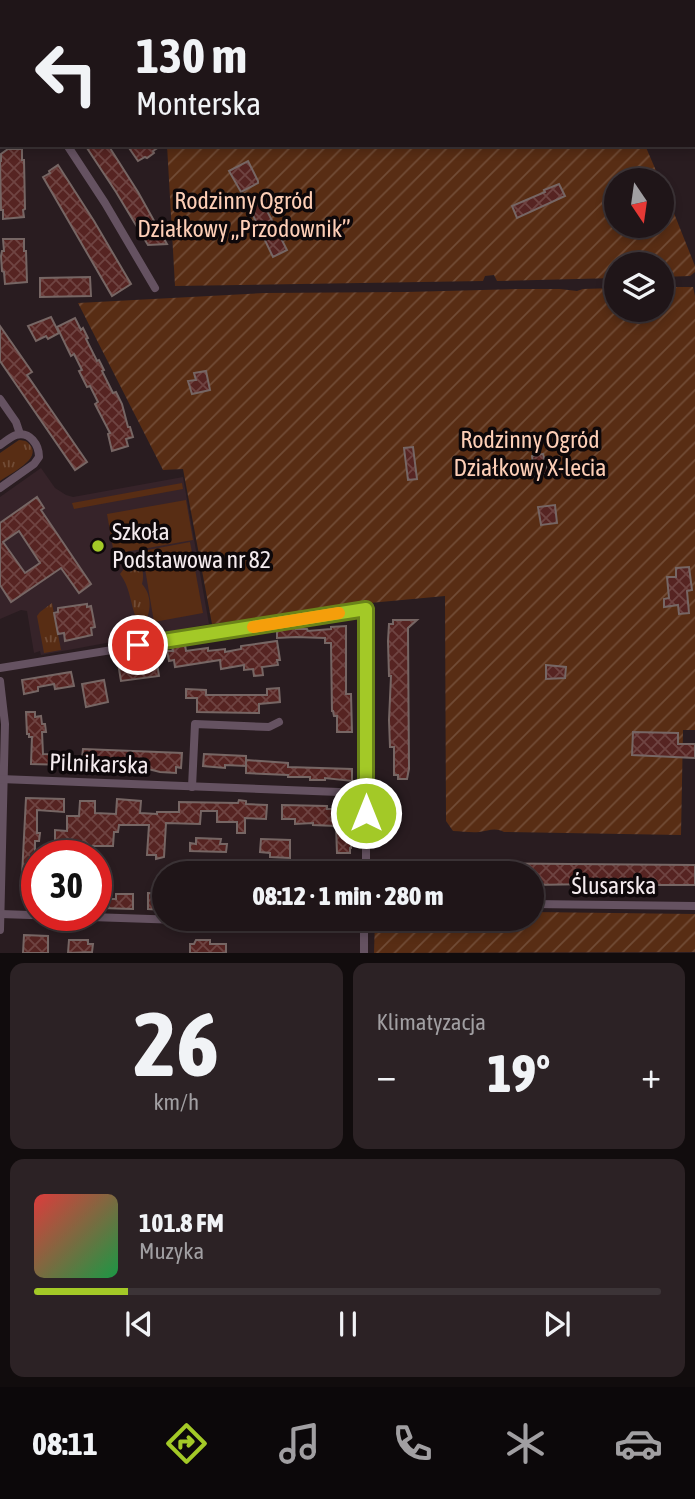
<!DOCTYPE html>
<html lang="pl">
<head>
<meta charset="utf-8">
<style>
  :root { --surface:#1f1518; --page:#2c2225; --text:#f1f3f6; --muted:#a19fa2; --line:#3c3437; --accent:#a3c927 }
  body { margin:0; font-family:"Asap Condensed",sans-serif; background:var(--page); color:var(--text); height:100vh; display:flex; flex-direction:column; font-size:26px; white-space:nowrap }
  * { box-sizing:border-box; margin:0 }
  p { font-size:23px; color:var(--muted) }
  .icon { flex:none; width:38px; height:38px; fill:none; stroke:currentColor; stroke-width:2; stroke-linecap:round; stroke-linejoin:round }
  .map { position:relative; height:953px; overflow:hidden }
  .drawer { display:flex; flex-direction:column; gap:10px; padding:10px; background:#110c0d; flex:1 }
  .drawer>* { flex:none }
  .top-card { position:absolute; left:0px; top:0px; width:696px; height:147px; box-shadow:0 4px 10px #0003,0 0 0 2px var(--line); background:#1f1518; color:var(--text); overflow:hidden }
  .needle { width:46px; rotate:167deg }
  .tools { position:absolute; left:604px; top:168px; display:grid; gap:14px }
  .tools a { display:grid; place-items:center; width:70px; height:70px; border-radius:50%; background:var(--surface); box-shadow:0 4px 10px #0003,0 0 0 2px var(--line); font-size:35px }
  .speed { position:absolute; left:21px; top:840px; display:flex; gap:14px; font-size:35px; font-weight:700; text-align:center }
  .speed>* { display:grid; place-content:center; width:91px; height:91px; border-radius:50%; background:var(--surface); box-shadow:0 4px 10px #0003,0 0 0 2px var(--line); line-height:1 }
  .speed .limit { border:10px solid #d22; background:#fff; color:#111 }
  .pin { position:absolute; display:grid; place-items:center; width:60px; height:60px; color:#fff; margin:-30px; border:4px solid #fff; border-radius:50%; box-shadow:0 2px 7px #0007 }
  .me { position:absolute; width:77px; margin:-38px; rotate:0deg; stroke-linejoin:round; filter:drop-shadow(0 0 5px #0008) }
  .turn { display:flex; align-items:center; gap:24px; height:147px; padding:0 21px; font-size:32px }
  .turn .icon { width:91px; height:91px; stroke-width:2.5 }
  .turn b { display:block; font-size:49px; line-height:60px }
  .big { font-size:52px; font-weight:800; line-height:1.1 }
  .drawer .tile { flex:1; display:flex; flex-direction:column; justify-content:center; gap:10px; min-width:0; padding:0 24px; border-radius:14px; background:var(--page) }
  .drawer .dial { align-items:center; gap:0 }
  .dial b { font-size:91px; line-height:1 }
  .song { display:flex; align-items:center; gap:21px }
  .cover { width:84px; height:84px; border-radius:10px; background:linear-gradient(135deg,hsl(0 70% 55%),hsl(140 70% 35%)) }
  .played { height:7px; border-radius:4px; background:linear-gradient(90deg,var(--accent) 15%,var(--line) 15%) }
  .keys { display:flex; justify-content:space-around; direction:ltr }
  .heat { display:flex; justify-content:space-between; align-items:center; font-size:38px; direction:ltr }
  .drawer .tiles { flex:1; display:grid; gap:10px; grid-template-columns:1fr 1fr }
  .tile:last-child { grid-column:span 2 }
  .trip { position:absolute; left:152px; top:861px; width:392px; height:70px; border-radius:35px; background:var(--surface); box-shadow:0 4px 10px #0003,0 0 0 2px var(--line); font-weight:800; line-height:70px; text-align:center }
  .menu { display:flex; height:112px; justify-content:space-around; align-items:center; background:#0c080a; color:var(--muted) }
  .menu .icon { width:49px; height:49px }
  .menu .current { color:var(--accent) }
  .menu b { font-size:32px; color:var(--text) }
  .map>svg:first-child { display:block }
  .built { fill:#362329 }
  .grass { fill:url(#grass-tufts) }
  .garden { fill:url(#garden-furrows) }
  .pitch { fill:#582d14 }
  .building { fill:url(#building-cross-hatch); stroke:#766664; stroke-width:2; fill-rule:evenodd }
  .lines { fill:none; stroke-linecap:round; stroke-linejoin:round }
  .street { stroke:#655261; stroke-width:8 }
  .route-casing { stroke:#6a8319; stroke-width:18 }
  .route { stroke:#a3c927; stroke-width:12 }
  .slow { stroke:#f59e0b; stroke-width:12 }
  .poi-dot { fill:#a3c927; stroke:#0e080a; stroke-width:2.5 }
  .labels { text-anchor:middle; stroke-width:7; stroke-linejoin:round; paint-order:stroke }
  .park-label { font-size:24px; fill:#fecfb7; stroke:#0e080a }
  .poi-label { font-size:24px; fill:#f4ebee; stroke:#0e080a; text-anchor:start }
  .street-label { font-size:24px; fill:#f4ebee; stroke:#0e080a }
</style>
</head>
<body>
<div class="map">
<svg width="695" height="953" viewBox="0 0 695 953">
  <defs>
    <pattern id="grass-tufts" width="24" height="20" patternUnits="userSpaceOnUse" patternTransform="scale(1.75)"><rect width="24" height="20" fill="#582d14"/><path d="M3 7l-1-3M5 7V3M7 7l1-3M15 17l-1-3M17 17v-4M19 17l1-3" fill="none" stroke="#714c36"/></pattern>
    <pattern id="garden-furrows" width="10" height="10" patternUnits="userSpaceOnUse" patternTransform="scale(1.75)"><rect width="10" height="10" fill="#582d14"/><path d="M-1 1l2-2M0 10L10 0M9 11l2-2" fill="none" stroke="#714c36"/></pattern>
    <pattern id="building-cross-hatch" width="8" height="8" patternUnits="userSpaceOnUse" patternTransform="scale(1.75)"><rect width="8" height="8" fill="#562422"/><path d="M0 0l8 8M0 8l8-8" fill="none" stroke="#6f4442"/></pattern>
  </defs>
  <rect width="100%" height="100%" fill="#291c20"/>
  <!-- built -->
  <path class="built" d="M 41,468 L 55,488 L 66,495 L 73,497 L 183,477 L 209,624 L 41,655 L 40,651 L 34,653 L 27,611 L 21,610 L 0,619 L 0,497 Z"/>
  <!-- grass -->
  <g class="grass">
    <path d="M 19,440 C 25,441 26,440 30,445 C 42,459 11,473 0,481 L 0,453 Z"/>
    <path d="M 139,561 C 143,567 144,576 142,584 C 152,595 152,613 143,625 L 140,625 C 130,610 132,589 120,574 L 129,562 Z"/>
    <path d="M 52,603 L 61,650 L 44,653 L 37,616 L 40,612 Z"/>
  </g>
  <!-- garden -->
  <g class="garden">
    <path d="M 167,145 L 645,145 L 660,180 L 616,180 L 616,226 L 662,226 L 662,183 L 695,266 L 695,272 L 690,276 L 662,277 L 662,264 L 616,264 L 616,278 L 497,281 L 494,275 L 485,276 L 483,281 L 175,286 Z"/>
    <path d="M 662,287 L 693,287 L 695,296 L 695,730 L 683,730 L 681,835 L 504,832 C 494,827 489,831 479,832 C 471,833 462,831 453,831 L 446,821 L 445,596 L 359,604 L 212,624 L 183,469 L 163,470 L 78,303 L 264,293 L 406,292 L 520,289 L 560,289 L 577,291 L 583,289 L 616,288 L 616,310 L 662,310 Z"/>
    <path d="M 532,912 L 695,914 L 695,952 L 374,953 L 375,919 L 532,919 Z"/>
  </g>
  <!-- pitch -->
  <g class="pitch">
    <path d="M 182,483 L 183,489 L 74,509 L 72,503 Z"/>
    <path d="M 186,500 L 193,540 L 114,554 L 107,514 Z"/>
    <path d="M 190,542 L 203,613 L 154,622 L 142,551 Z"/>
  </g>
  <!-- building -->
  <g class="building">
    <path d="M 85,145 L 108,145 L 138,192 L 167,244 L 148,245 L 116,192 Z"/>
    <path d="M 127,145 L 162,145 L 153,151 L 154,153 L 147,158 L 145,157 L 138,161 Z"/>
    <path d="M 8,149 L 22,149 L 22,160 L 24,160 L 25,209 L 23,210 L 24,217 L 3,219 L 3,210 L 1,210 L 0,161 L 1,161 L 1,154 Z"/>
    <path d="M 248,161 L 258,181 L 258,183 L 241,192 L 229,171 Z"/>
    <path d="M 58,165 L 94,221 L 131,284 L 112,296 L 43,177 L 50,173 L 49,171 Z"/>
    <path d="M 559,184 L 565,196 L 517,218 L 512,206 L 545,192 L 544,190 Z"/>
    <path d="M 262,201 L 287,250 L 273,257 L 249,207 Z"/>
    <path d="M 3,239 L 24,239 L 24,251 L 26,251 L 27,282 L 5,284 L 4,272 L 2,271 L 1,256 L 2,251 L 4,251 Z"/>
    <path d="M 90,277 L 91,296 L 40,297 L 40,278 Z"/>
    <path d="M 51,317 L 59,333 L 48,339 L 46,336 L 36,341 L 28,326 Z"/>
    <path d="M 75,318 L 81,330 L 83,328 L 88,338 L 86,339 L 97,361 L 99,360 L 104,370 L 102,371 L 113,393 L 116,392 L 122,404 L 128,427 L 130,427 L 133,437 L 126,439 L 128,446 L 112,451 L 108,434 L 110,433 L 95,404 L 98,402 L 90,386 L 87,387 L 79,371 L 82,370 L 74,354 L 71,356 L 57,327 Z"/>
    <path d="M 0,326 L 32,372 L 27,375 L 87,462 L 75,470 L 0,361 Z"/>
    <path d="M 206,371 L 210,390 L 192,394 L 188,381 L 196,380 L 194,373 Z"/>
    <path d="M 413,447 L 417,479 L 408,480 L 404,448 Z"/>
    <path d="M 543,454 L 548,473 L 535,477 L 532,456 Z"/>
    <path d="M 37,497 L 44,508 L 41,510 L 91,584 L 79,593 L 61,568 L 11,602 L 0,585 L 0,523 ZM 19,531 L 40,563 L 25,573 L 3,542 Z"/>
    <path d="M 555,505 L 557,523 L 541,525 L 538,507 Z"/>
    <path d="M 689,567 L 692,590 L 687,591 L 689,613 L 679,614 L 678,605 L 664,607 L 664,599 L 669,598 L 667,577 L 676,577 L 676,568 Z"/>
    <path d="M 87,604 L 87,607 L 91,606 L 95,627 L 91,628 L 92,635 L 65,641 L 64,633 L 58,634 L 54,613 L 58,612 L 58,608 Z"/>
    <path d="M 393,620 L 417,620 L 408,628 L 408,632 L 409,769 L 407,779 L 398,779 L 398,775 L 394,775 L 394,747 L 390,747 L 389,720 L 391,676 L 389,676 L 388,641 L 389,624 L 393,624 Z"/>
    <path d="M 346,626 L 346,694 L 351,694 L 352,732 L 337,732 L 337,716 L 334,716 L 333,711 L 332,711 L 331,643 L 325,643 L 325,638 L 296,637 L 277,638 L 277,631 L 296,627 L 296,629 L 307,629 L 308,631 L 331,629 L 331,627 Z"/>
    <path d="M 277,641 L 280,660 L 277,660 L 278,665 L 262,667 L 263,675 L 254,676 L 253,669 L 244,670 L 244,665 L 221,669 L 220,660 L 175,667 L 174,660 L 169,661 L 167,651 L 173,651 L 172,647 L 185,645 L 186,651 L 208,648 L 208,651 L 225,649 L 225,652 L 241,649 L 241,646 Z"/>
    <path d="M 156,657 L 159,676 L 121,681 L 118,663 L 130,661 L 131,666 L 149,663 L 149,658 Z"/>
    <path d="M 546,665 L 566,667 L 565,678 L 546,679 Z"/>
    <path d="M 71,672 L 74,686 L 55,689 L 54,684 L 38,687 L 38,691 L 24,694 L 22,680 Z"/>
    <path d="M 104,680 L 108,702 L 86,707 L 82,684 Z"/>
    <path d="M 279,688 L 280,702 L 259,704 L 259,713 L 197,712 L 197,698 L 186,698 L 186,689 L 206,690 L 206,695 L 267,695 L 267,689 Z"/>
    <path d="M 26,712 L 35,712 L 35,717 L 41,716 L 42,724 L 45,724 L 46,732 L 42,732 L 43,754 L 67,755 L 67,765 L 31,764 L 32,737 L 29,737 L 29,734 L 27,734 Z"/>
    <path d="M 633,732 L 678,733 L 678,744 L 695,744 L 695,758 L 632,755 Z"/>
    <path d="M 83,749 L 182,753 L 181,768 L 176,767 L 176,773 L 160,772 L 148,769 L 148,766 L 131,765 L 131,772 L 95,770 L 95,766 L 81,766 Z"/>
    <path d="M 204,754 L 246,756 L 246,766 L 225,765 L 225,768 L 203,766 Z"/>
    <path d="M 246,760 L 288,763 L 288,767 L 352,769 L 352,781 L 325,778 L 325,780 L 310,780 L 310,777 L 288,777 L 288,775 L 246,773 Z"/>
    <path d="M 26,798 L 64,799 L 64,812 L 37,810 L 37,833 L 40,833 L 39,841 L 35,841 L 35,856 L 37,856 L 36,905 L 29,905 L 29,902 L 23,901 L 23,895 L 21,895 Z"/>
    <path d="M 117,799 L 141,801 L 140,813 L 157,814 L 157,812 L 179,812 L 179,802 L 238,803 L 239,800 L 246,801 L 246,804 L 267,805 L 266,819 L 245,818 L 245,833 L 237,833 L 237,822 L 217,822 L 217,811 L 201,811 L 200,824 L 166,823 L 164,857 L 156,859 L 156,855 L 147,855 L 149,825 L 119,825 L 118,832 L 114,832 L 113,846 L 78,846 L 78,842 L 55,840 L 55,830 L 67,831 L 67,816 L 79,816 L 80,801 L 95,801 L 95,813 L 116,814 Z"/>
    <path d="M 282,805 L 327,806 L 327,809 L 343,809 L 343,811 L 351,811 L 349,837 L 351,837 L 351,848 L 350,848 L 350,853 L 337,853 L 336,826 L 313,825 L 313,823 L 295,824 L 295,819 L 282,819 Z"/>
    <path d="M 196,838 L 221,839 L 220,844 L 227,844 L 226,852 L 190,851 L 190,843 L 196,844 Z"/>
    <path d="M 261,839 L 290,840 L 290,858 L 270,857 L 270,853 L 260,852 Z"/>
    <path d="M 389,861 L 430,862 L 430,863 L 695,865 L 695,885 L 623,885 L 623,880 L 606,880 L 600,881 L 600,883 L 594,883 L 594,884 L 532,885 L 532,873 L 389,873 Z"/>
    <path d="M 148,893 L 164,894 L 164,910 L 148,909 Z"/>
    <path d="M 116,894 L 133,894 L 133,909 L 102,908 L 103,899 L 116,899 Z"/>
    <path d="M 24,935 L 48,936 L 48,953 L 23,953 Z"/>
    <path d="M 69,940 L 88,940 L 88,944 L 93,944 L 92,952 L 68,953 Z"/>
    <path d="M 196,940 L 210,940 L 210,944 L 226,944 L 226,953 L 190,953 L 190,944 L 194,944 Z"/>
  </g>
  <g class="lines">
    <!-- street -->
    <g class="street">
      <path d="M 124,0 L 125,2"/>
      <path d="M 0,130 L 2,129"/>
      <path d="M 67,145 L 105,203 L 155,288"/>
      <path d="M 0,399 L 16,422 L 20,434"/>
      <path d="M 0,445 C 5,442 10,437 16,435 C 30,431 39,445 39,457 L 34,464 L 0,488"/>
      <path d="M 0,668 L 366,609 L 366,873"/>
      <path d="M 0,681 L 5,724 L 0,930"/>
      <path d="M 0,779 L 365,793"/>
      <path d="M 192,787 L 195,724 L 269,727 L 279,722"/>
      <path d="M 532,904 L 695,906"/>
      <path d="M 0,914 L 364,926"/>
      <path d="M 364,953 L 364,926 L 366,919"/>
    </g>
  </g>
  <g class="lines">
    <defs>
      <path id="route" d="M 138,645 L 366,609 L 366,813"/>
    </defs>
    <!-- route casing -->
    <use href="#route" class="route-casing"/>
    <!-- route -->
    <use href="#route" class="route"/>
    <!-- slow -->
    <path class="slow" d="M 253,627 L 339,613"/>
  </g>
  <!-- markers -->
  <circle class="poi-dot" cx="98" cy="546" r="7"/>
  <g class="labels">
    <!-- park labels -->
    <g class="park-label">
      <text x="244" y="209">Rodzinny Ogród<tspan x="244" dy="28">Działkowy „Przodownik”</tspan></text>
      <text x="530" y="448">Rodzinny Ogród<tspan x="530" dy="28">Działkowy X-lecia</tspan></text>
    </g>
    <!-- poi labels -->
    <g class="poi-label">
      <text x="112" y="540">Szkoła<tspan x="112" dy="28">Podstawowa nr 82</tspan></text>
    </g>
    <!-- street labels -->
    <g class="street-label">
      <text transform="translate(99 764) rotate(2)" y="8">Pilnikarska</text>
      <text x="614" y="894">Ślusarska</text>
    </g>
  </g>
</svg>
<div class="tools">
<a><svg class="needle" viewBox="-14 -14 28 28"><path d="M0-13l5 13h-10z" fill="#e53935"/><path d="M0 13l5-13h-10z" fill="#a19fa2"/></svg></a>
<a><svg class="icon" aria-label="layers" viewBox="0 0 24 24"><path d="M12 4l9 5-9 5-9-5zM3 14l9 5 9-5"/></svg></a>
</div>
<div class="speed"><div class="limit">30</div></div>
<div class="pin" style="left:138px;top:645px;background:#d93025"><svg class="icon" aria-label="arrive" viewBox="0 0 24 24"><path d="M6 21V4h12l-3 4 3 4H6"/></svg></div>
<svg class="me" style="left:366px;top:813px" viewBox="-20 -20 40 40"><circle r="17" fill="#a3c927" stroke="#fff" stroke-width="3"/><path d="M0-11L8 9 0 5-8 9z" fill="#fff"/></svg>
<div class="trip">08:12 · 1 min · 280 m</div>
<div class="top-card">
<div class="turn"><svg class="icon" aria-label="left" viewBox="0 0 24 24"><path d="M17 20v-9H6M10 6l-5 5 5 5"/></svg><div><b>130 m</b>Monterska</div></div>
</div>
</div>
<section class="drawer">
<div class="tiles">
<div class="tile dial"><b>26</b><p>km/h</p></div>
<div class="tile"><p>Klimatyzacja</p>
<div class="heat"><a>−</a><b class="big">19°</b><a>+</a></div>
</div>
<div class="tile">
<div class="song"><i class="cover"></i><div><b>101.8 FM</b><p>Muzyka</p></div></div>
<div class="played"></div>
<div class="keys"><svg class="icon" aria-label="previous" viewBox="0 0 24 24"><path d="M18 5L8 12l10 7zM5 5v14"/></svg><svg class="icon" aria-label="pause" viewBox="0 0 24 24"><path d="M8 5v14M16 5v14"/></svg><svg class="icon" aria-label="next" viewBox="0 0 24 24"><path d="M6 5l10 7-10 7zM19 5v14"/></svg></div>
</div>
</div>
</section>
<nav class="menu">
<b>08:11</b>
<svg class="icon current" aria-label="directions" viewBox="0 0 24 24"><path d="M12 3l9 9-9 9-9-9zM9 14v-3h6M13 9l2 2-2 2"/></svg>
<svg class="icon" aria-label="music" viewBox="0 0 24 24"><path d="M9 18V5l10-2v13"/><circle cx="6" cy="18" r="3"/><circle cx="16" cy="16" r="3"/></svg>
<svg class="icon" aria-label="phone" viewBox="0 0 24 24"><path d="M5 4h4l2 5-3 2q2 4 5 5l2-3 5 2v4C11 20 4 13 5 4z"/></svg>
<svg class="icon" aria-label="climate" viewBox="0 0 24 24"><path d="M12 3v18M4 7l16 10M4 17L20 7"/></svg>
<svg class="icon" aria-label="car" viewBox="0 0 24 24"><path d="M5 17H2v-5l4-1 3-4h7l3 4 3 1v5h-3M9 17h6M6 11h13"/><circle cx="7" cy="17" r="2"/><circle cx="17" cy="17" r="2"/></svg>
</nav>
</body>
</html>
